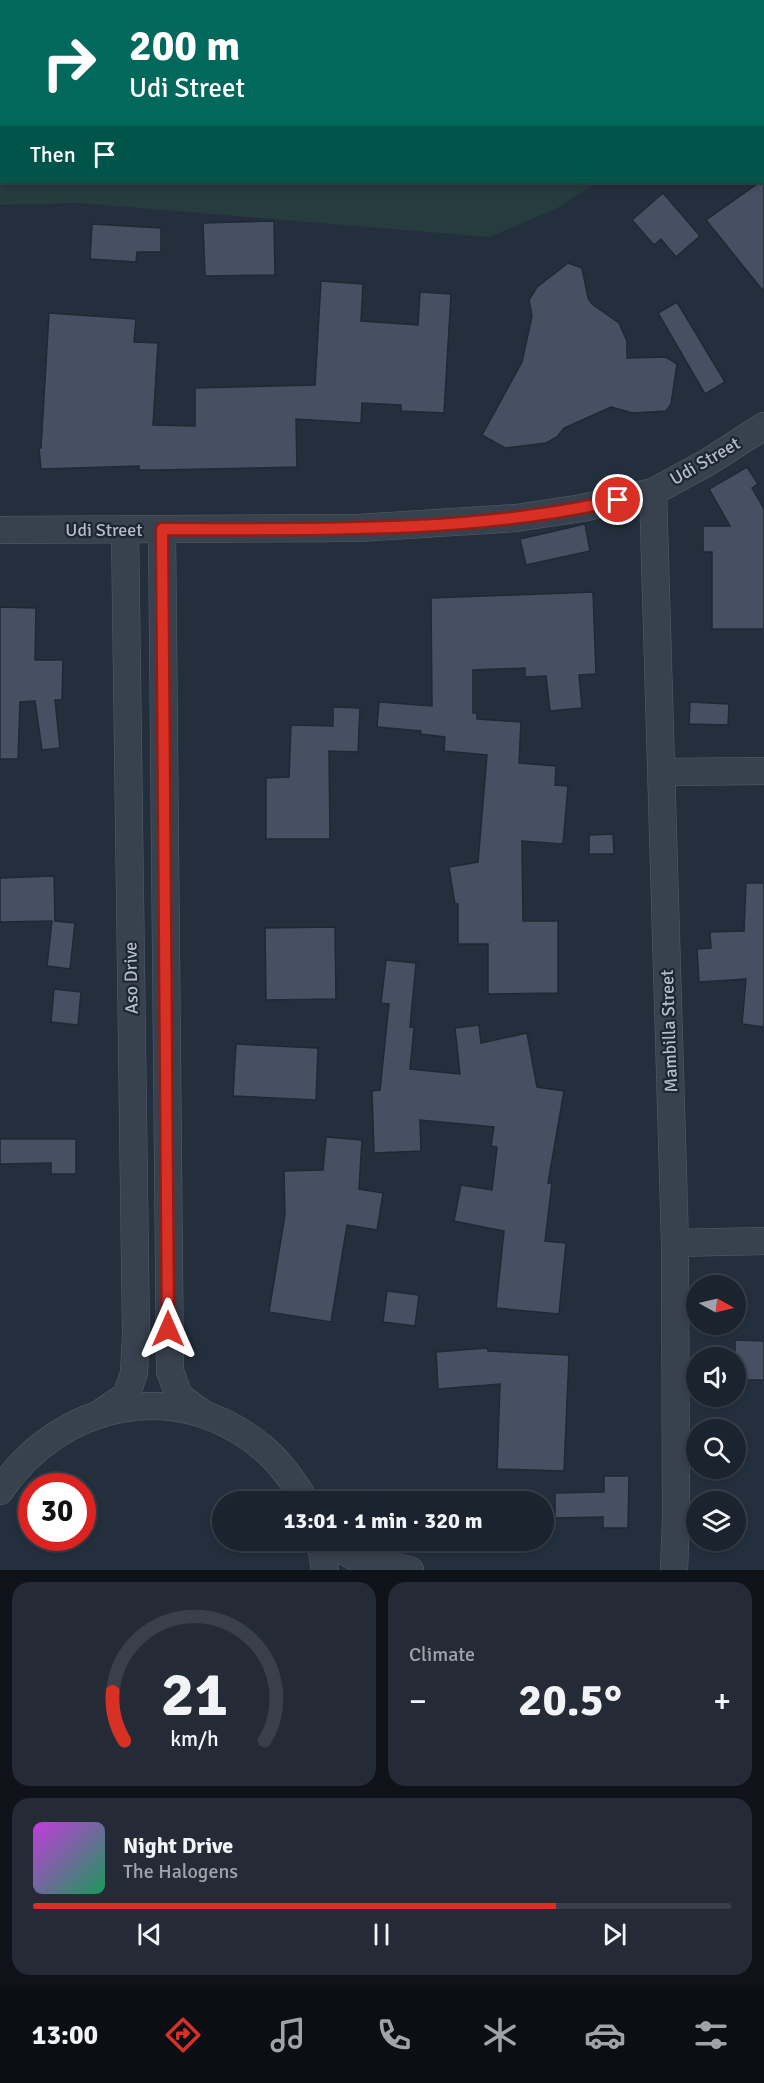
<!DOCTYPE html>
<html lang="en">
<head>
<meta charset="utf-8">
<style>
  :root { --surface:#1b232e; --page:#242b36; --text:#f1f3f6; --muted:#a0a4aa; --line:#39404a; --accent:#d93025 }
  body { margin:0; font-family:Signika,sans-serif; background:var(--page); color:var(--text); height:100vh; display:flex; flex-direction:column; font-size:22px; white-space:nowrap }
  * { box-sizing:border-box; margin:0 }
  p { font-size:20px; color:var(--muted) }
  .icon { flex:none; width:33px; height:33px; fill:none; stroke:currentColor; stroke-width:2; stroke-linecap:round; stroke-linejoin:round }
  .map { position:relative; height:1570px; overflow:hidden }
  .details { display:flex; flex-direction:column; gap:12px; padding:12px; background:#0f1319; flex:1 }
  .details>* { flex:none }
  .banner { position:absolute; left:0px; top:0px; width:765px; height:183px; box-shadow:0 3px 9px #0003,0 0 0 2px var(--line); background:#00695c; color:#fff; overflow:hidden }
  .needle { width:39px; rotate:98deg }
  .buttons { position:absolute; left:686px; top:1275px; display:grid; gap:12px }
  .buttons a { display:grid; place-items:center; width:60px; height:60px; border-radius:50%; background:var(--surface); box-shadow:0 3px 9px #0003,0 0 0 2px var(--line); font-size:30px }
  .speed { position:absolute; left:18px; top:1473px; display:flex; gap:12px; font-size:30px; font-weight:700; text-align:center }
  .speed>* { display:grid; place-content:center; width:78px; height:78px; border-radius:50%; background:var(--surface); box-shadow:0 3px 9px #0003,0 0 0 2px var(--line); line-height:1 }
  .speed .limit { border:9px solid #d22; background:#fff; color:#111 }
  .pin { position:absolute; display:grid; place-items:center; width:51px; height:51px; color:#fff; margin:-26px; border:3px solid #fff; border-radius:50%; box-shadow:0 2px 6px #0007 }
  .me { position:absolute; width:66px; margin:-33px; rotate:0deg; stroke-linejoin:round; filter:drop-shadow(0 0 4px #0008) }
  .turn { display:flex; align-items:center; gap:21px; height:126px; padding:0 30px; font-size:27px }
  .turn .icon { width:78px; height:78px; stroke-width:2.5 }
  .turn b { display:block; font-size:42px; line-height:51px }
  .then { display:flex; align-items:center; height:57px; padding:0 30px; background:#0003; gap:12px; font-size:22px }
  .big { font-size:45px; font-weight:700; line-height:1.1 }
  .details .tile { flex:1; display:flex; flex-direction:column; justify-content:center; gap:9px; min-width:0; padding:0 21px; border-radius:18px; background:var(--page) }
  .details .dial { align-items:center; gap:0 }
  .dial svg { height:156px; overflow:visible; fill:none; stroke:var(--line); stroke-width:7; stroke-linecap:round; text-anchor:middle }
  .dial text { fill:var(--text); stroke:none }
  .song { display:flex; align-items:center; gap:18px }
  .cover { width:72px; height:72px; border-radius:9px; background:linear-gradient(135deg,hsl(290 70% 55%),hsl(150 70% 35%)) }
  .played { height:6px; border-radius:3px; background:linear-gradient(90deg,var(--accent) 75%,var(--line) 75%) }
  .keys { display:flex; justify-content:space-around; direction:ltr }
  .heat { display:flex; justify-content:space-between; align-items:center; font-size:33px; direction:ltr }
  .details .tiles { flex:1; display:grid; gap:12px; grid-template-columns:1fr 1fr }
  .tile:last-child { grid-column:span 2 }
  .trip { position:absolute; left:212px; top:1491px; width:342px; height:60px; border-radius:30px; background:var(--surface); box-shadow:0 3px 9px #0003,0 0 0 2px var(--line); font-weight:700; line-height:60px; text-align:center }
  .tab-bar { display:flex; height:96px; justify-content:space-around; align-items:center; background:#0b0e12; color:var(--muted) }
  .tab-bar .icon { width:42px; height:42px }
  .tab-bar .selected { color:var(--accent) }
  .tab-bar b { font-size:27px; color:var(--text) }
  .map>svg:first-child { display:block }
  .green { fill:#263c3f }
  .building { fill:#455162; stroke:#1f2835; stroke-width:1.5 }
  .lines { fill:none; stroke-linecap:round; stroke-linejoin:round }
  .street-casing { stroke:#565f6c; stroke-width:28 }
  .street { stroke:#38414e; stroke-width:27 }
  .route-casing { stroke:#8d1f18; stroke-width:15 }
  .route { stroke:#d93025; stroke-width:10 }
  .labels { text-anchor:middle; stroke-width:4.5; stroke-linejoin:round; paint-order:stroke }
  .street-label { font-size:18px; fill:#b4bcc9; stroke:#1d2633 }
</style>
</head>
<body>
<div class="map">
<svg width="764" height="1570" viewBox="0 0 764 1570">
  <rect width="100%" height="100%" fill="#242f3e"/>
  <!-- green -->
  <path class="green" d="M 0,0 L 714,0 L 2,2 L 2,182 L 597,182 L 556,209 L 489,237 L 78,203 L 0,205 Z"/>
  <!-- building -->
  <g class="building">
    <path d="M 764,179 L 764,292 L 706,220 Z"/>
    <path d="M 663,193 L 700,236 L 676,257 L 661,239 L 654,245 L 632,220 Z"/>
    <path d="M 274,221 L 275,275 L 205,276 L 203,223 Z"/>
    <path d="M 92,224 L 161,228 L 161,252 L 137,252 L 136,262 L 90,259 Z"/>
    <path d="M 568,263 L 582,268 L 588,298 L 592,304 L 619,323 L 627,341 L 627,358 L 666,357 L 677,364 L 671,404 L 666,411 L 633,413 L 611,407 L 564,428 L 557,437 L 546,443 L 505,448 L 482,435 L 522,362 L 532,316 L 529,300 L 537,287 Z"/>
    <path d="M 321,281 L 363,284 L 361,321 L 418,325 L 420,292 L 451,294 L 444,413 L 401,411 L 401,405 L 362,403 L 361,423 L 296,419 L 297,467 L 158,470 L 139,470 L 139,466 L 41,469 L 39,448 L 41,448 L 49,313 L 136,319 L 134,342 L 158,343 L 153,425 L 195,426 L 195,388 L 315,385 Z"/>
    <path d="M 677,302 L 725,382 L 705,394 L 658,313 Z"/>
    <path d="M 747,467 L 758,484 L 752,488 L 764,509 L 764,629 L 712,629 L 712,552 L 703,552 L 703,526 L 730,526 L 709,489 Z"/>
    <path d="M 585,524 L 590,551 L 526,565 L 520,539 Z"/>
    <path d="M 593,592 L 596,674 L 579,675 L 582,708 L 550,711 L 546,676 L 525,677 L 525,668 L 473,670 L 473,713 L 477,713 L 477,719 L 521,722 L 519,763 L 556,766 L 555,785 L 568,786 L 563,844 L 522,841 L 523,921 L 558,921 L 558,993 L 488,994 L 488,944 L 458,944 L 458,904 L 455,904 L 449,867 L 478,862 L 487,755 L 444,751 L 445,737 L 420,734 L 421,731 L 377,727 L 379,702 L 432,706 L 431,598 Z"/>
    <path d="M 0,607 L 36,608 L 35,660 L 63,660 L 62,700 L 55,700 L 60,748 L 42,750 L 35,701 L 20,702 L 18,759 L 0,759 Z"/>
    <path d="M 690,702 L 729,704 L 728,725 L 689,724 Z"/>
    <path d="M 333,707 L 360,708 L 358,752 L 329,751 L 330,839 L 266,839 L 266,778 L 289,777 L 291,725 L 333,726 Z"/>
    <path d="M 613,834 L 614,854 L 589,854 L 589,835 Z"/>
    <path d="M 54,876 L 55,921 L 75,923 L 70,969 L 47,966 L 52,921 L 0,922 L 0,878 Z"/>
    <path d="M 746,883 L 764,883 L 764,1027 L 742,1024 L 746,979 L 699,982 L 697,949 L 711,948 L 710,932 L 744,931 Z"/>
    <path d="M 335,927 L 336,999 L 266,1000 L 265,928 Z"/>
    <path d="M 386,960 L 416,963 L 410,1027 L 414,1028 L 410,1069 L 460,1074 L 455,1028 L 479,1025 L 481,1043 L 527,1033 L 537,1087 L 564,1091 L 548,1183 L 552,1183 L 545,1241 L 566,1243 L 559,1314 L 496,1308 L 504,1231 L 454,1221 L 461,1185 L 492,1190 L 497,1147 L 491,1146 L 494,1127 L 420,1120 L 421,1151 L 374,1153 L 372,1091 L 380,1090 L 389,1004 L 381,1003 Z"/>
    <path d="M 54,989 L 81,992 L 78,1025 L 51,1022 Z"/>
    <path d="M 236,1044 L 318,1048 L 316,1100 L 233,1096 Z"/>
    <path d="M 326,1137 L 362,1140 L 359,1189 L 383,1193 L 377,1230 L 347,1225 L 331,1322 L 269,1312 L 285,1215 L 284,1171 L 323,1170 Z"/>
    <path d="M 0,1139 L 76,1139 L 76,1174 L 51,1174 L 51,1163 L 0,1164 Z"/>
    <path d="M 387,1291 L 419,1295 L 415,1326 L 383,1322 Z"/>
    <path d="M 735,1340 L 764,1341 L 764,1380 L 735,1380 Z"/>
    <path d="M 487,1348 L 488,1351 L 569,1355 L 564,1471 L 497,1469 L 500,1384 L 438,1389 L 436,1352 Z"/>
    <path d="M 604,1476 L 629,1476 L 628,1528 L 603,1528 L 603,1517 L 555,1518 L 555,1493 L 604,1492 Z"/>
  </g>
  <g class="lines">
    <defs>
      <g id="street">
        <path d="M 653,492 L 675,1243 L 676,1519 L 674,1570"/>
        <path d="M 162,529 L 170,1371 L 179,1396 L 202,1413"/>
        <path d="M 0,530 L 358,528 L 516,518 L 582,508 L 653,492 L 708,462 L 764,426"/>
        <path d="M 662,772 L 764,771"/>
        <path d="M 675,1243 L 764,1241"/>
        <path d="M 102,1412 L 126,1396 L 134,1373 L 136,1335 L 125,529"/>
        <path d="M 0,1491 C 60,1401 178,1376 263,1448 C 281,1463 294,1482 306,1502"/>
        <path d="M 320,1540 L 325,1570"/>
        <path d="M 324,1540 L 355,1557 L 410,1570"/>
      </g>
    </defs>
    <!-- street casing -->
    <use href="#street" class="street-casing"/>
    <!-- street -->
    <use href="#street" class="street"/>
  </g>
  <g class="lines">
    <defs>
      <path id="route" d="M 168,1329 L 162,529 C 313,529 469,534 618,500"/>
    </defs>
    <!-- route casing -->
    <use href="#route" class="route-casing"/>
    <!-- route -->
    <use href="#route" class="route"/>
  </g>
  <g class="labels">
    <!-- street labels -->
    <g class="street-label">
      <text transform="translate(705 461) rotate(-30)" y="6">Udi Street</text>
      <text x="104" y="536">Udi Street</text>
      <text transform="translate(131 978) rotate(-91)" y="6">Aso Drive</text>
      <text transform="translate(669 1031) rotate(-92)" y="6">Mambilla Street</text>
    </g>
  </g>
</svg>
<div class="buttons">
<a><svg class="needle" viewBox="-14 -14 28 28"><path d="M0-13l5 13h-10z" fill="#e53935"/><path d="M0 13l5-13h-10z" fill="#a0a4aa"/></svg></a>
<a><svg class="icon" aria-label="sound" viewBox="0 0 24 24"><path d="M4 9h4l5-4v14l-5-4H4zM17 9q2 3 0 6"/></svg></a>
<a><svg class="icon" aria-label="search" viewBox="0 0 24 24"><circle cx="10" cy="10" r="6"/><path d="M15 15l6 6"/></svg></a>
<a><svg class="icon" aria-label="layers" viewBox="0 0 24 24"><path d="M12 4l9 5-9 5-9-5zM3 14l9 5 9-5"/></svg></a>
</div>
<div class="speed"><div class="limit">30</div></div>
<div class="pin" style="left:618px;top:500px;background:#d93025"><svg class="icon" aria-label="arrive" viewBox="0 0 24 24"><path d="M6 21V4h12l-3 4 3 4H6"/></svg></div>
<svg class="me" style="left:168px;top:1329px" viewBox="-20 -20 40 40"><path d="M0-17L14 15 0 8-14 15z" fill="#d93025" stroke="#fff" stroke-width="4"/></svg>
<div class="trip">13:01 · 1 min · 320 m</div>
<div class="banner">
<div class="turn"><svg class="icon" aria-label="right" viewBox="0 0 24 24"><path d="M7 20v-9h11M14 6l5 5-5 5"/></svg><div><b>200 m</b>Udi Street</div></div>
<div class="then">Then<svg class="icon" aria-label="arrive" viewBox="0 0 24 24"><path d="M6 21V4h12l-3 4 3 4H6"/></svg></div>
</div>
</div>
<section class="details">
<div class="tiles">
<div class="tile dial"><svg viewBox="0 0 100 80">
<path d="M14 69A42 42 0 1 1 86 69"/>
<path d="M14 69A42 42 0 0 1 8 44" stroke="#d93025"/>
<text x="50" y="56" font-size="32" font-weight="700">21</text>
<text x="50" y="72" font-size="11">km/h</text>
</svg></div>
<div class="tile"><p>Climate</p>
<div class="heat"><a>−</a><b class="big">20.5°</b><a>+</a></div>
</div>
<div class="tile">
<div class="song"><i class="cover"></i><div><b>Night Drive</b><p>The Halogens</p></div></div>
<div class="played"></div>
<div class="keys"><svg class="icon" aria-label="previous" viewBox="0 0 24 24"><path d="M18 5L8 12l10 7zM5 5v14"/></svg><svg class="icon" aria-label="pause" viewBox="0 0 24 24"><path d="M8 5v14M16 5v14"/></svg><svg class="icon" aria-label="next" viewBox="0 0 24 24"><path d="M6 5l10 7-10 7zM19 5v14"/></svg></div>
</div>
</div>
</section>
<nav class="tab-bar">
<b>13:00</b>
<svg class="icon selected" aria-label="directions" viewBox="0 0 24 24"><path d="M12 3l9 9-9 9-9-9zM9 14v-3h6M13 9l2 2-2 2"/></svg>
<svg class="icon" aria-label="music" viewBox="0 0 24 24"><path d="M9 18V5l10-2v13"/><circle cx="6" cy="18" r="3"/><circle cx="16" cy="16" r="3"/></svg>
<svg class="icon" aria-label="phone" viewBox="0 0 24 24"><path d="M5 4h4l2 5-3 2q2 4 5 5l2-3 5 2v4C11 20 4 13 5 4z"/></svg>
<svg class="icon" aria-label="climate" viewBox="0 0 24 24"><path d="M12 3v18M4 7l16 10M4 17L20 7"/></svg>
<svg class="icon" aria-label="car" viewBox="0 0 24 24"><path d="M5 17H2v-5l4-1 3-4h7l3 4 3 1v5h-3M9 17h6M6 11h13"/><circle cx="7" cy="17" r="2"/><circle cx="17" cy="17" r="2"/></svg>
<svg class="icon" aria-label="filters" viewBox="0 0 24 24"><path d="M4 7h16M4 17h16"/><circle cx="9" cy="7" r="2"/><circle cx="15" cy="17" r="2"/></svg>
</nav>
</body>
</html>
